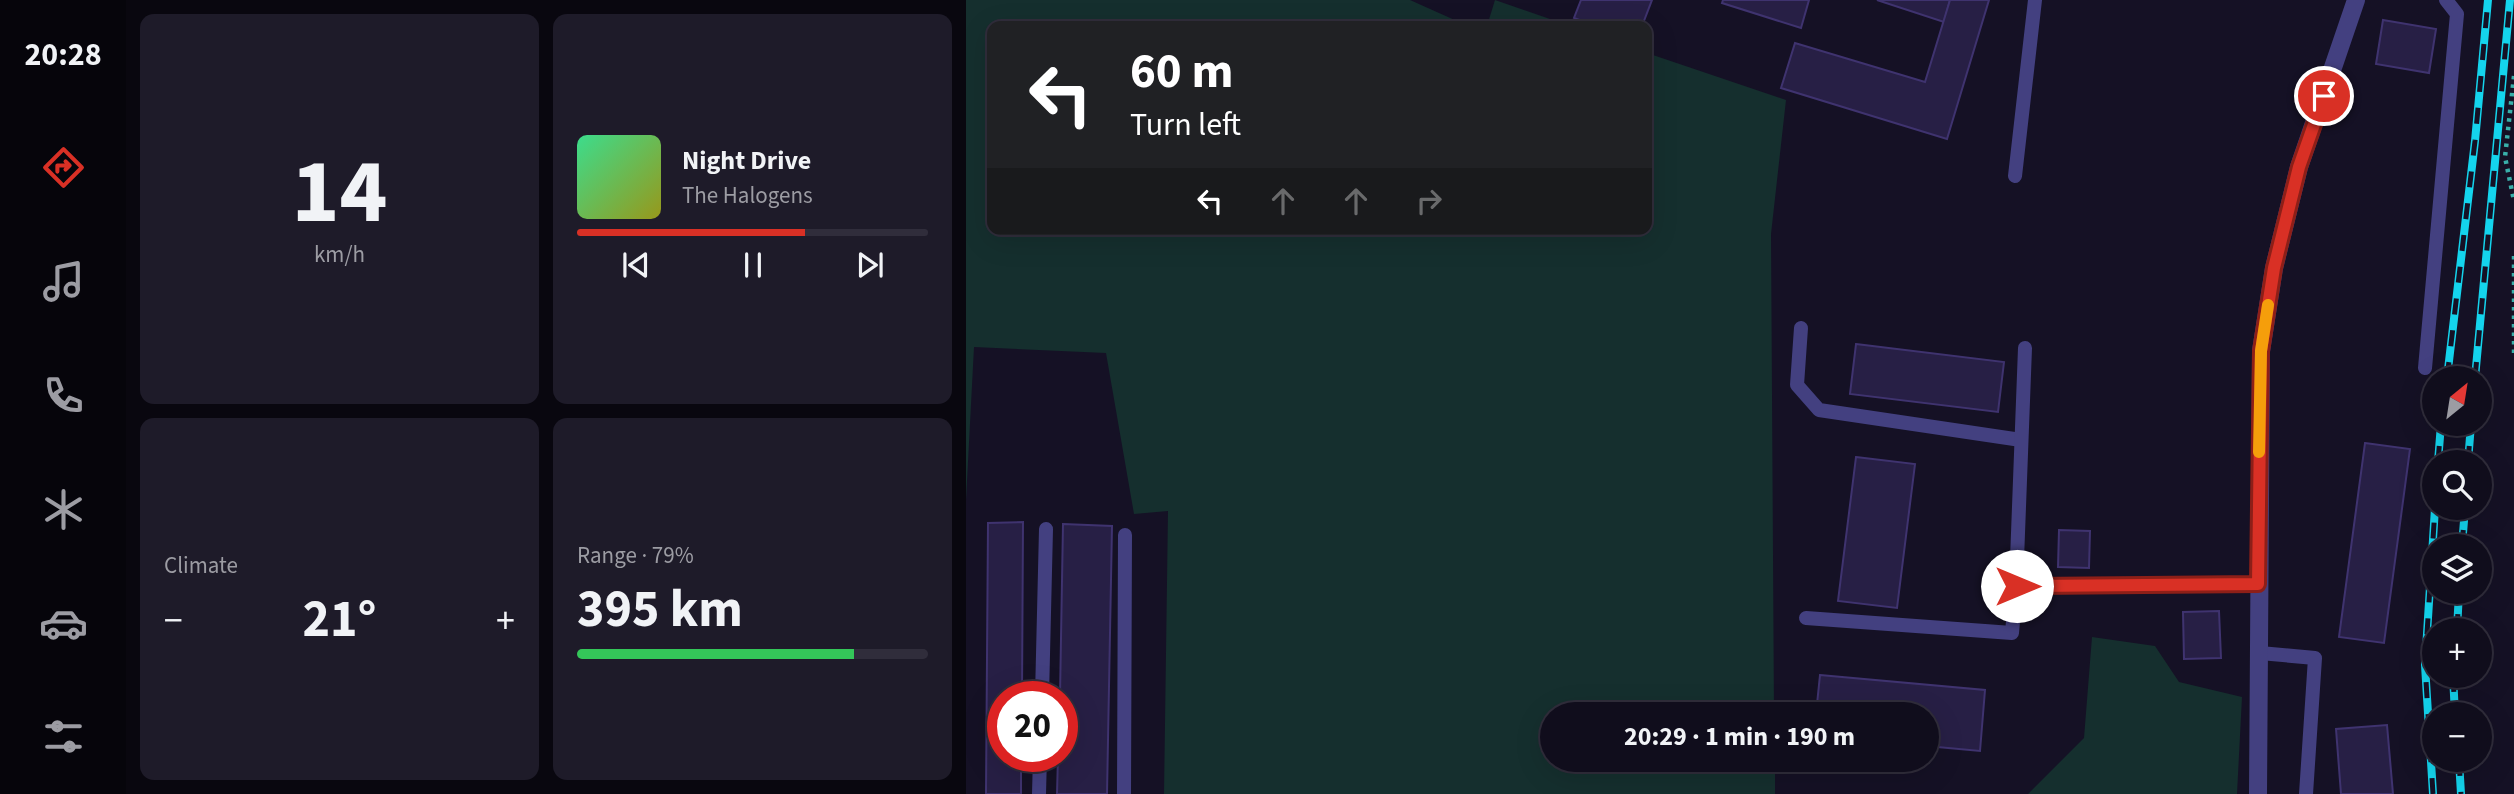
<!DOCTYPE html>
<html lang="en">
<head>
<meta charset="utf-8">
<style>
  :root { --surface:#100d1c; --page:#1e1b29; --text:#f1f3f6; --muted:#9c9ca3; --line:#302d3b; --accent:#d93025 }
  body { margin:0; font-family:"Source Sans 3",sans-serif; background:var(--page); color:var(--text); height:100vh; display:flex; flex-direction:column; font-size:26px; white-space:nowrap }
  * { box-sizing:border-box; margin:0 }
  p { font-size:23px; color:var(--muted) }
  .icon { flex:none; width:38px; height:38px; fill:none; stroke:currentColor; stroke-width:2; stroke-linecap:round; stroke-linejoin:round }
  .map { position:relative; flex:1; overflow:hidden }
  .panel { display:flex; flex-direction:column; gap:14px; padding:14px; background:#09070f; width:840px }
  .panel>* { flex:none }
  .guide { position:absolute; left:21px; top:21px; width:665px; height:214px; border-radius:14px; box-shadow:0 7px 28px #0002,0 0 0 2px var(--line); background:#202124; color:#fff; overflow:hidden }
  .needle { width:46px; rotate:30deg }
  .buttons { position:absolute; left:1456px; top:366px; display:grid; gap:14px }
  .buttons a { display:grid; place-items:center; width:70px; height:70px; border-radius:50%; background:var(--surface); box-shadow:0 7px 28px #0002,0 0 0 2px var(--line); font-size:35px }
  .speed { position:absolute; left:21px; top:681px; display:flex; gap:14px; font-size:35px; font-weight:700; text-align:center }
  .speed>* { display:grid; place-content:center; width:91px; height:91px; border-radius:50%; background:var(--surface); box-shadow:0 7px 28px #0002,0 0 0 2px var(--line); line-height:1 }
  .speed .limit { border:10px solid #d22; background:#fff; color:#111 }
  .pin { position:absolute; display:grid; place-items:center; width:60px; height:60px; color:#fff; margin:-30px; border:4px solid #fff; border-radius:50%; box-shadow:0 2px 7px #0007 }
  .me { position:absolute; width:77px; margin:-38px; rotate:90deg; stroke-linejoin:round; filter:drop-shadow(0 0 5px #0008) }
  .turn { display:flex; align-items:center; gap:24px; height:147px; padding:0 28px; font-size:32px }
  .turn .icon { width:91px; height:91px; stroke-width:2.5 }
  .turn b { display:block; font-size:49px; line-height:60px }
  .lanes { display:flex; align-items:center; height:66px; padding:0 28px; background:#0003; justify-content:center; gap:35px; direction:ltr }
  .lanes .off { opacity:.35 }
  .big { font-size:52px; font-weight:700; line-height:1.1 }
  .panel .tile { flex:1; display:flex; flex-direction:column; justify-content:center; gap:10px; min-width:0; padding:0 24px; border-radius:14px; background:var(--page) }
  .panel .dial { align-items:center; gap:0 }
  .dial b { font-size:91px; line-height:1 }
  .song { display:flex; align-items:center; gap:21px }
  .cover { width:84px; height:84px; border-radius:10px; background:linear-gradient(135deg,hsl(150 70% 55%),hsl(60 70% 35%)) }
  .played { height:7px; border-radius:4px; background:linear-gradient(90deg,var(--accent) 65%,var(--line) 65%) }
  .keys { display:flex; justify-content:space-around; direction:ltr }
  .heat { display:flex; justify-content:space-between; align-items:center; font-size:38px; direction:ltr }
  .charge { height:10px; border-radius:5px; background:linear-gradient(90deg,#34c759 79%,var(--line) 0) }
  .panel .tiles { flex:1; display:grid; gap:14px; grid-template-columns:repeat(2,1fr) }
  .trip { position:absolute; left:574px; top:702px; width:399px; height:70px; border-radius:35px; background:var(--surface); box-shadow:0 7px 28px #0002,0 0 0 2px var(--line); font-weight:700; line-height:70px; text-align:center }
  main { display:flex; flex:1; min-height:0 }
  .tabs { display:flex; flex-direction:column; width:126px; justify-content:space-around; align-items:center; background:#06050b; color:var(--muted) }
  .tabs .icon { width:49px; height:49px }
  .tabs .selected { color:var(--accent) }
  .tabs b { font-size:32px; color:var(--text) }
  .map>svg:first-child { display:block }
  .green { fill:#152f2e }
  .building { fill:#271f45; stroke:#3f336f; stroke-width:2 }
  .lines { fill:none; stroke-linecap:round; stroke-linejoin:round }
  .path { stroke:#39afa9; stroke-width:4.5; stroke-dasharray:3.5 5; stroke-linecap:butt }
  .service { stroke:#434080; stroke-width:14 }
  .minor { stroke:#434080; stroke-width:18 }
  .rail-casing { stroke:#14d4ed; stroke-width:8 }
  .rail { stroke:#151125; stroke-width:5; stroke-dasharray:16; stroke-linecap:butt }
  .route-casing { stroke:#8d1f18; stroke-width:18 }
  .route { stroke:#d93025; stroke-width:12 }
  .slow { stroke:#f59e0b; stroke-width:12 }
</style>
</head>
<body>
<main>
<nav class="tabs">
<b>20:28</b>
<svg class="icon selected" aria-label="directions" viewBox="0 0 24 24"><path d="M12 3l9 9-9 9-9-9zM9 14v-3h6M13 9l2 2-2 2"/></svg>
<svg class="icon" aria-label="music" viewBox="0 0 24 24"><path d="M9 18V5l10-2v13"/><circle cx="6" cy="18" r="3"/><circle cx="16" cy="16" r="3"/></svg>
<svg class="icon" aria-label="phone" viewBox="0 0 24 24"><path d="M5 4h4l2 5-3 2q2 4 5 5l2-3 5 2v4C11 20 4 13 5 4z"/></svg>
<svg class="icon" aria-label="climate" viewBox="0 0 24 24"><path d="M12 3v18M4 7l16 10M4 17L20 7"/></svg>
<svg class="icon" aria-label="car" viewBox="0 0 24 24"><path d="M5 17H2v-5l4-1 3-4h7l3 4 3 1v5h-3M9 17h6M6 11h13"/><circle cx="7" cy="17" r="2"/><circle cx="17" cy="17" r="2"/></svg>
<svg class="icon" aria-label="filters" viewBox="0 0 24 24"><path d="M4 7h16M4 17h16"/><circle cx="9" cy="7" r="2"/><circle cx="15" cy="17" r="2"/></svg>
</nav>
<section class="panel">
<div class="tiles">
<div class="tile dial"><b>14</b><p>km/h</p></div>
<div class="tile">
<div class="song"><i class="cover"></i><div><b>Night Drive</b><p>The Halogens</p></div></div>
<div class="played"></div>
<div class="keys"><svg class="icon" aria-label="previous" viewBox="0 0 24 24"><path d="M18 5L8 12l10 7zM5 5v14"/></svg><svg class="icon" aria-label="pause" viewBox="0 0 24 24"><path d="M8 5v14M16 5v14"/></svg><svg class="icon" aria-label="next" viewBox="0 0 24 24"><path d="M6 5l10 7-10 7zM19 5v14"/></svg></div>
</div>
<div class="tile"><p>Climate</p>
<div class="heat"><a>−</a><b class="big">21°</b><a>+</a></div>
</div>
<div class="tile"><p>Range · 79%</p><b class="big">395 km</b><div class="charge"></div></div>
</div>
</section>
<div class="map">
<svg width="1548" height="794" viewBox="0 0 1548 794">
  <rect width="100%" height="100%" fill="#151125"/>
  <!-- green -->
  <g class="green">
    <path d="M 0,0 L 444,0 L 502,26 L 26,26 L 26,229 L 681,229 L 681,53 L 820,100 L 805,234 L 808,714 L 586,714 L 586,760 L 809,760 L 809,794 L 198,794 L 202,511 L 168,514 L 140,353 L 8,347 L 0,500 Z"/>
    <path d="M 529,0 L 604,26 L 521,26 Z"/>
    <path d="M 1126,637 L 1189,646 L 1213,682 L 1276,697 L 1271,794 L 1062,794 L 1118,738 Z"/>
  </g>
  <!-- building -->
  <g class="building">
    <path d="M 615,0 L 686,0 L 676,26 L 630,26 L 608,18 Z"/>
    <path d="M 757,0 L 843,0 L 835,28 L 756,3 Z"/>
    <path d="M 911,0 L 984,0 L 978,22 Z"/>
    <path d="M 984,0 L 1023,0 L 981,139 L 815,88 L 829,43 L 959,82 Z"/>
    <path d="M 1417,20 L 1470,29 L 1463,73 L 1410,64 Z"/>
    <path d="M 890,344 L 1038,362 L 1032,412 L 884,394 Z"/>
    <path d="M 1399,443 L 1444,449 L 1418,643 L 1373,637 Z"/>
    <path d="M 890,457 L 949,464 L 931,608 L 872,601 Z"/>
    <path d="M 57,522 L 56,696 L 37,696 L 37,756 L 55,756 L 55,794 L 20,794 L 22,523 Z"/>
    <path d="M 97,524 L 146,526 L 141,794 L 91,794 L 92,756 L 96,756 L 96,696 L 94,696 Z"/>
    <path d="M 1093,530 L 1124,531 L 1123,568 L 1092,567 Z"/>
    <path d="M 1253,611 L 1255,658 L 1218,659 L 1217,612 Z"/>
    <path d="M 854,675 L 1019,690 L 1014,751 L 961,746 L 961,714 L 850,714 Z"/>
    <path d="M 1421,725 L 1427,794 L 1375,794 L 1370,729 Z"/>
  </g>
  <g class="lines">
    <!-- path -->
    <g class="path">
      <path d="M 1548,76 L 1539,157 L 1548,201"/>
      <path d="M 1548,256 L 1548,355"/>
    </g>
    <!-- service -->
    <g class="service">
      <path d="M 1049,176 L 1069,0"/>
      <path d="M 835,328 L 831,385 L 853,410 L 1055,440"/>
      <path d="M 1059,348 L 1050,586 L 1292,584"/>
      <path d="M 1459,368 L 1491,14 L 1480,0"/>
      <path d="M 840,618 L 1046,633 L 1050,586"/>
      <path d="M 1294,653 L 1349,658 L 1340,794"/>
      <path d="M 76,696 L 80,529"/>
      <path d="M 73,794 L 74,756"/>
      <path d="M 158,794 L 159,535"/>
    </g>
    <!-- minor -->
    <path class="minor" d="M 1292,794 L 1295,351 L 1308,268 L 1333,167 L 1390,0"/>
    <defs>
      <g id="rail">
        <path d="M 1481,378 L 1509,141 L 1522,0"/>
        <path d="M 1509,378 L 1544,0"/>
        <path d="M 1472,462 L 1475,424"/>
        <path d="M 1502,462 L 1505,424"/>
        <path d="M 1496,546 L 1499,508"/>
        <path d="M 1491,630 L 1493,592"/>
        <path d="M 1487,676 L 1489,714"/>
        <path d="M 1493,760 L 1495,794"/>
        <path d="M 1467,794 L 1459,665 L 1469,508"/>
      </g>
    </defs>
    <!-- rail casing -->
    <use href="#rail" class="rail-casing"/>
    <!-- rail -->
    <use href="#rail" class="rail"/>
  </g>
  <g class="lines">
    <defs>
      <path id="route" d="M 1051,586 L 1292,584 L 1295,351 L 1308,268 L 1333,167 L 1358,96"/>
    </defs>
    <!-- route casing -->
    <use href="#route" class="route-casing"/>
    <!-- route -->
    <use href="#route" class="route"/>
    <!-- slow -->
    <path class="slow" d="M 1293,452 L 1295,351 L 1302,305"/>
  </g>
</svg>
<div class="buttons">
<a><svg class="needle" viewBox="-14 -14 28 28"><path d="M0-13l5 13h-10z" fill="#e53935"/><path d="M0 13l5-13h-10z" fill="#9c9ca3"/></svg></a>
<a><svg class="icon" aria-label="search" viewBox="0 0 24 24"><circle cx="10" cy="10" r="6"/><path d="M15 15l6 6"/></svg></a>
<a><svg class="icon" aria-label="layers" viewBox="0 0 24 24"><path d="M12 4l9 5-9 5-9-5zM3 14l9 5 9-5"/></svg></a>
<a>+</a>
<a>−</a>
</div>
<div class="speed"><div class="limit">20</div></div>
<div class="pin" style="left:1358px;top:96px;background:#d93025"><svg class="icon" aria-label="arrive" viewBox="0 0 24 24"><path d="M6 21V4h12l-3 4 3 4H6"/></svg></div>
<svg class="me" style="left:1051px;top:586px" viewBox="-20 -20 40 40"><circle r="19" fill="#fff"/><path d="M0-13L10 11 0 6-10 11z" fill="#d93025"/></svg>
<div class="trip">20:29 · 1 min · 190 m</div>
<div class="guide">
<div class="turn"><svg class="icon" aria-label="left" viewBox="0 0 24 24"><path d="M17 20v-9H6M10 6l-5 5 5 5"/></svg><div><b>60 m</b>Turn left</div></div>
<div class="lanes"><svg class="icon" aria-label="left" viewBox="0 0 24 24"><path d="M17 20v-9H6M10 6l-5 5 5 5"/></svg><svg class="icon off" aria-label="ahead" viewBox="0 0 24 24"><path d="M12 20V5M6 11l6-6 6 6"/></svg><svg class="icon off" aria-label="ahead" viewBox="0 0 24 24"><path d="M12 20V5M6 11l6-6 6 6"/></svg><svg class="icon off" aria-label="right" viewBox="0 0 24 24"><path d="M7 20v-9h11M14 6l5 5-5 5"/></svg></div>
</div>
</div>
</main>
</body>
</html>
